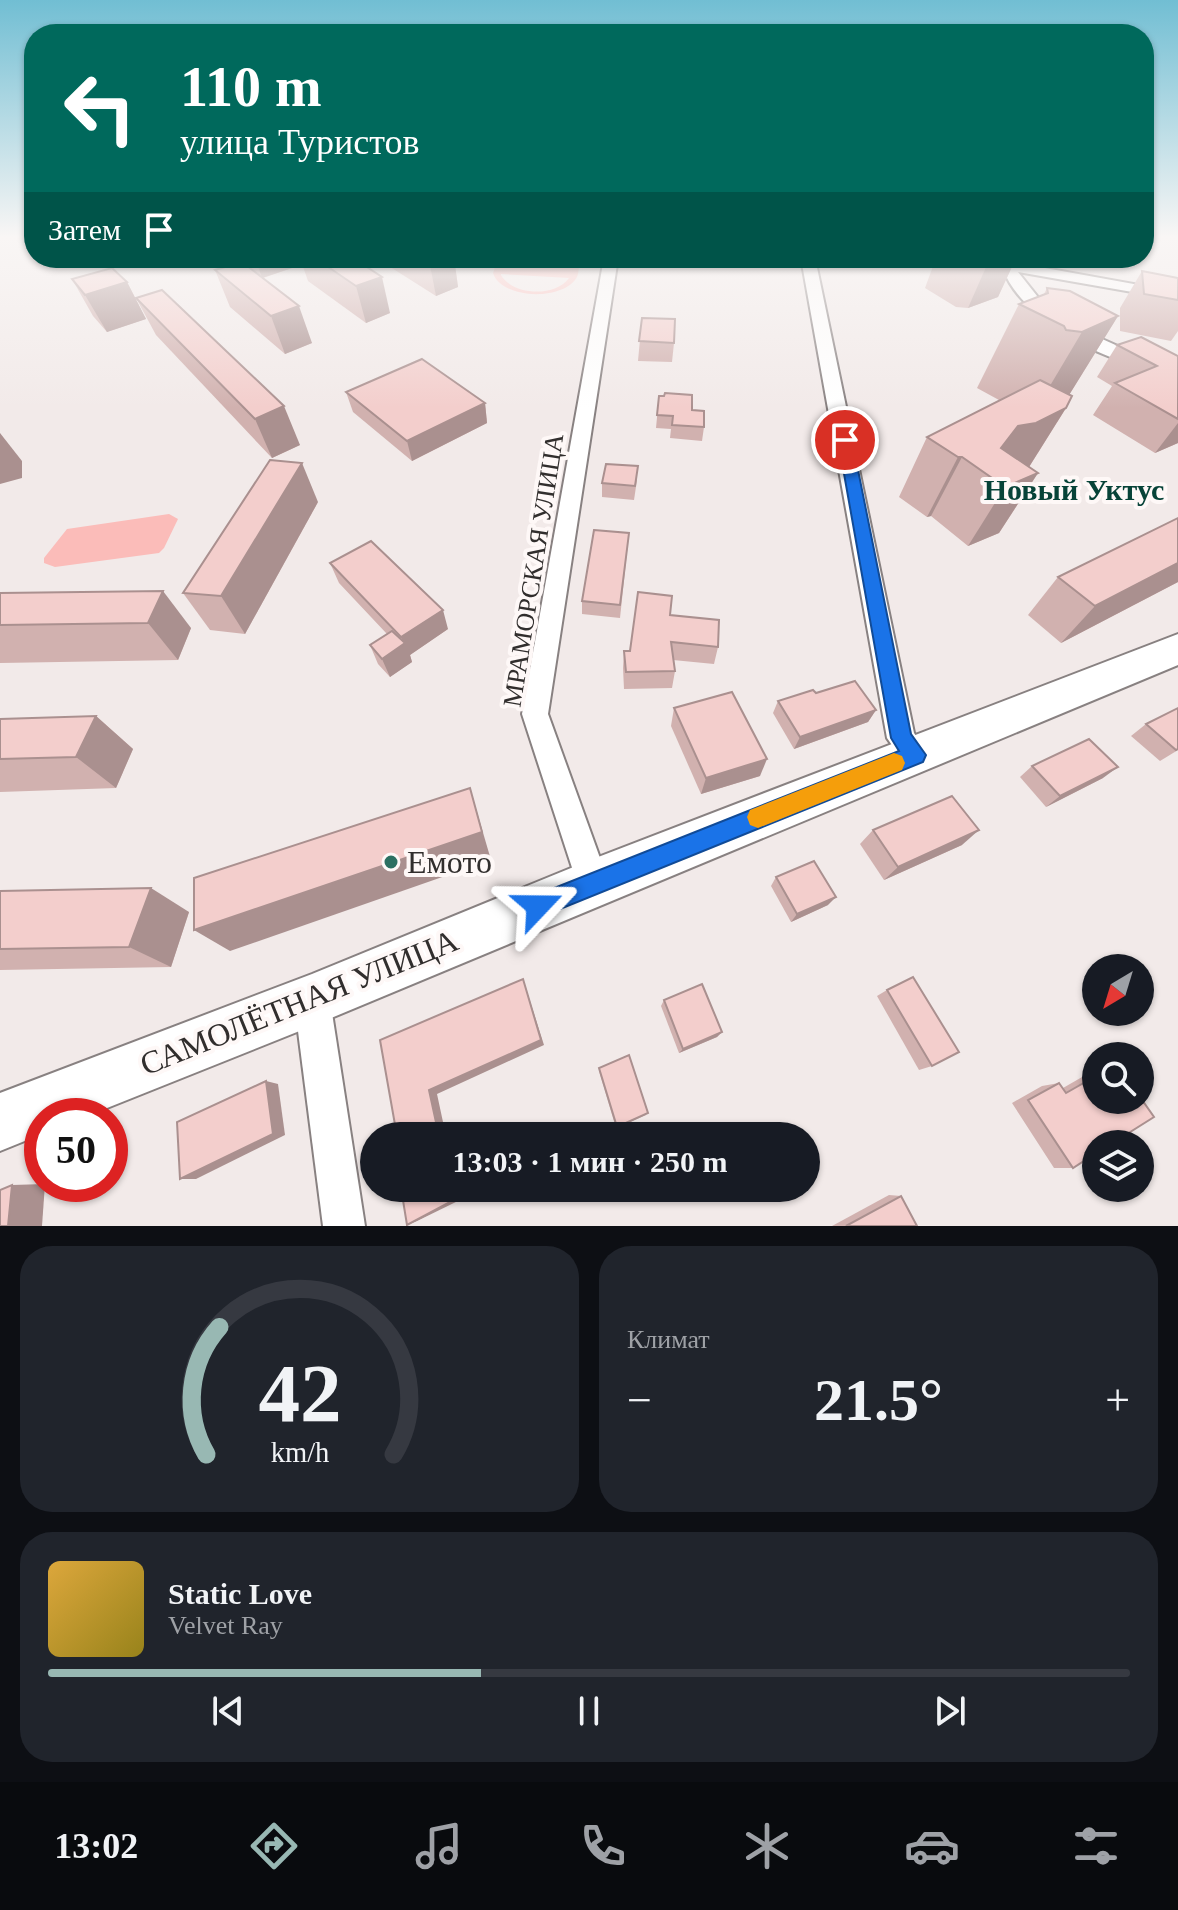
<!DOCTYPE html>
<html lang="ru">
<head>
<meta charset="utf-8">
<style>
  :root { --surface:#171b24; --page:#20242c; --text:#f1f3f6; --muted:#9ea1a6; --line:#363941; --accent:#98b8b3 }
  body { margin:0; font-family:"Times New Roman",serif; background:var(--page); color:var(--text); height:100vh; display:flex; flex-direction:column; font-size:30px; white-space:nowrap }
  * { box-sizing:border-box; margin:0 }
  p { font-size:26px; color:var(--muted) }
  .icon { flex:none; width:44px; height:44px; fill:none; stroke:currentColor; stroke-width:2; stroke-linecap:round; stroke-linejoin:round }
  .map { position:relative; height:1226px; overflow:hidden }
  .panel { display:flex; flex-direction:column; gap:20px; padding:20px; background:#0d0f14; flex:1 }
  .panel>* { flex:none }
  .guide { position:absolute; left:24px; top:24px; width:1130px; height:244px; border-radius:32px; box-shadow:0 2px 6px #0004; background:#00695c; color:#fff; overflow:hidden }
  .needle { width:52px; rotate:218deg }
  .tools { position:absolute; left:1082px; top:954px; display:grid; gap:16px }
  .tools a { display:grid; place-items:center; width:72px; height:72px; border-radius:50%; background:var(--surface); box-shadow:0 2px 6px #0004; font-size:40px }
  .speed { position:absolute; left:24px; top:1098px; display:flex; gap:16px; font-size:40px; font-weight:700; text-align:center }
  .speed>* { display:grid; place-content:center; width:104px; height:104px; border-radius:50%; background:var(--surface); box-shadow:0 2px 6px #0004; line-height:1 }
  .speed .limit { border:12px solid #d22; background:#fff; color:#111 }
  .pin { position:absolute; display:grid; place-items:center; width:68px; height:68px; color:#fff; margin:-34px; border:4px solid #fff; border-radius:50%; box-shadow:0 2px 8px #0007 }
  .me { position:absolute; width:88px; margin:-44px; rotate:67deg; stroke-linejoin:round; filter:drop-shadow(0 0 6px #0008) }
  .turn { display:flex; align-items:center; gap:28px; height:168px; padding:0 24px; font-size:36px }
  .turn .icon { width:104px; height:104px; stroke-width:2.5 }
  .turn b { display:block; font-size:56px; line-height:68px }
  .then { display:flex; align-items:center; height:76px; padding:0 24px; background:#0003; gap:16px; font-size:30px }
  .big { font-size:60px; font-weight:700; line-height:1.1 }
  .panel .card { flex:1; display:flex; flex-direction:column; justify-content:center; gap:12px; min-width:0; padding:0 28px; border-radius:32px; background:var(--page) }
  .panel .dial { align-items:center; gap:0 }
  .dial svg { height:208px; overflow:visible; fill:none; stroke:var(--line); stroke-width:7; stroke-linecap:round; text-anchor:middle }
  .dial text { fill:var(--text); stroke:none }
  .song { display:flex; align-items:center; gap:24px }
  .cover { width:96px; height:96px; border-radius:12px; background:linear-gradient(135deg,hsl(40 70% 55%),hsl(50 70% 35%)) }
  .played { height:8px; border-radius:4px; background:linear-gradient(90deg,var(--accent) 40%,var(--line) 40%) }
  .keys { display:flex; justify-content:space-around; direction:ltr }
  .heat { display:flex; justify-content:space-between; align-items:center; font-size:44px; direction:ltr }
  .panel .tiles { flex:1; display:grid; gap:20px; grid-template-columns:1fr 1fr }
  .card:last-child { grid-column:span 2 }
  .trip { position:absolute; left:360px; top:1122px; width:460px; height:80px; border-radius:40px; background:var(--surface); box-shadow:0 2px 6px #0004; font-weight:700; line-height:80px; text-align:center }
  .tab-bar { display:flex; height:128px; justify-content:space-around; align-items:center; background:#090b0e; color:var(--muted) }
  .tab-bar .icon { width:56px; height:56px }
  .tab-bar .current { color:var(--accent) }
  .tab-bar b { font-size:36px; color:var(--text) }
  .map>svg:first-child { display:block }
  .green { fill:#fbbcb9; fill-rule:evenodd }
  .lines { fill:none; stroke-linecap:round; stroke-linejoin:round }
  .street-casing { stroke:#888181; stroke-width:4 }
  .secondary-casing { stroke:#888181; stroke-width:4 }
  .street { fill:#fff; fill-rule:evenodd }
  .secondary { fill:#fff; fill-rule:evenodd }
  .wall { fill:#d1b1af }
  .shaded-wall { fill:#aa908f }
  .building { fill:#f3cecc; stroke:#aa908f; stroke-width:2 }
  .route { fill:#1a73e8; stroke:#114b97; stroke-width:2 }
  .slow { fill:#f59e0b }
  .poi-dot { fill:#2b6f61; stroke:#fef8f7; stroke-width:3 }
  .labels { text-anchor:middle; stroke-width:8; stroke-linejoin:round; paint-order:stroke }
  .street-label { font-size:26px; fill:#312e2d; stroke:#fef8f7 }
  .quarter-label { font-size:30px; font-weight:bold; fill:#074338; stroke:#fef8f7 }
  .near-poi-label { font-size:32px; fill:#312e2d; stroke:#fef8f7; text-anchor:start }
  .near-street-label { font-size:32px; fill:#312e2d; stroke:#fef8f7 }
</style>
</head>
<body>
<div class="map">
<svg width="1178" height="1226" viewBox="0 0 1178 1226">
  <rect width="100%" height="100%" fill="#f2eae9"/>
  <!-- green -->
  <g class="green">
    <path d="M 498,258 L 580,258 C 579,263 579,273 577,277 C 564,301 502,300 493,273 ZM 501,275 L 501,274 L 569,278 C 555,298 512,295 501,275 Z"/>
    <path d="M 169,514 L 178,519 L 164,548 L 159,553 L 55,567 L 44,563 L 44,558 L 67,529 Z"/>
  </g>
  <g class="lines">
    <defs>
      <g id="street">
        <path d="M 604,258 L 618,258 L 548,714 L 609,883 L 604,894 L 593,899 L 582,894 L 577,883 L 522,714 Z"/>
        <path d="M 801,258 L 815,258 L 914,733 L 929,755 L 925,764 L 915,768 L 905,764 L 887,738 Z"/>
        <path d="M 959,258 L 989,258 L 1178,292 L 1178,300 L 1018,272 L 1045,306 L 1071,325 L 1140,356 L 1142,360 L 1134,365 C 1089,353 1019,314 1003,269 Z"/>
        <path d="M 312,982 L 324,988 L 330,1000 L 365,1226 L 323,1226 L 294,1000 L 300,988 Z"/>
      </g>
      <path id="secondary" d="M 1178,634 L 1178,665 L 312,1026 L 87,1116 L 42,1116 L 42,1134 L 0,1151 L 0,1093 L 312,974 L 593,859 Z"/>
    </defs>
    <!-- street casing -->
    <use href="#street" class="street-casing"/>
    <!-- secondary casing -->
    <use href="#secondary" class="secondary-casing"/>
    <!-- street -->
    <use href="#street" class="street"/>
    <!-- secondary -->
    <use href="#secondary" class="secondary"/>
  </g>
  <!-- wall -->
  <g class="wall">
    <path d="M 244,258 L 292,258 L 295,267 L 263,278 L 312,343 L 285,354 L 230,307 L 215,270 L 246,265 Z"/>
    <path d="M 300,258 L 353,258 L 390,313 L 366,323 L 308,281 Z"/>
    <path d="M 376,258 L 454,258 L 458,287 L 436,296 Z"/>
    <path d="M 936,258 L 1016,258 L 998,297 L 968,308 L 956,307 L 925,288 Z"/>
    <path d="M 1142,271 L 1178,278 L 1178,331 L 1171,341 L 1120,331 L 1120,308 Z"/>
    <path d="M 72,279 L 127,282 L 146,319 L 107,332 L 93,316 Z"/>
    <path d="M 1047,288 L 1118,316 L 1069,395 L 1066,408 L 1029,467 L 1038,473 L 999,533 L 968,546 L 931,516 L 927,517 L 899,497 L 927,437 L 999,400 L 977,388 L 1019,304 L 1044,294 Z"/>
    <path d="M 136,298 L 300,445 L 272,458 L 156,335 Z"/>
    <path d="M 642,318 L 674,343 L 672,362 L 638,361 Z"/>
    <path d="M 1117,345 L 1178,356 L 1178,443 L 1155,453 L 1093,415 L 1112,386 L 1097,377 Z"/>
    <path d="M 346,392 L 485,403 L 487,423 L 412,461 L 353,412 Z"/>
    <path d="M 659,396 L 692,410 L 704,427 L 702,441 L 670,438 L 671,429 L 656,428 Z"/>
    <path d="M 637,480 L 634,500 L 602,497 L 602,483 Z"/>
    <path d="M 318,502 L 245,634 L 210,630 L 183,593 Z"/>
    <path d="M 1178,518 L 1178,582 L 1061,643 L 1028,615 L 1058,577 Z"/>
    <path d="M 629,533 L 620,618 L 582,614 L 582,601 Z"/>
    <path d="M 330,563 L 448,629 L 410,655 L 412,662 L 390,677 L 378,664 L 370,645 L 387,634 L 339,583 Z"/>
    <path d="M 0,593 L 191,628 L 178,660 L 0,663 Z"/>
    <path d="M 670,615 L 718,647 L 714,664 L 673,660 L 675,671 L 672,688 L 624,689 L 623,668 L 624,651 L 630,651 Z"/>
    <path d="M 816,693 L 876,710 L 868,722 L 794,749 L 773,713 L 778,701 Z"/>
    <path d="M 674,708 L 760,776 L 701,794 L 671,726 Z"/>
    <path d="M 1178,708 L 1178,750 L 1160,761 L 1131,736 L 1146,724 Z"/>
    <path d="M 96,716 L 133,749 L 116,788 L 0,792 L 0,719 Z"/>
    <path d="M 1032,766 L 1103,778 L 1046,807 L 1020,777 Z"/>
    <path d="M 873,830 L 962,845 L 884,880 L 860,844 Z"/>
    <path d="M 776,877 L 828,905 L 791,922 L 771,886 Z"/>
    <path d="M 0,891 L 189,912 L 171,967 L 0,970 Z"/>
    <path d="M 887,990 L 932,1066 L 919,1070 L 877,996 Z"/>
    <path d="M 664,1000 L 722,1032 L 717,1037 L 679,1053 L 661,1006 Z"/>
    <path d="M 599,1068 L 646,1115 L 616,1128 L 599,1071 Z"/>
    <path d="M 1096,1069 L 1096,1100 L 1073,1168 L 1054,1168 L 1012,1103 L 1042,1086 L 1059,1083 L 1063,1088 Z"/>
    <path d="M 889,1195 L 901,1196 L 917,1226 L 832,1226 Z"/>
  </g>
  <!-- shaded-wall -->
  <g class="shaded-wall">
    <path d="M 255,258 L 292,258 L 295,267 L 262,278 Z"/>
    <path d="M 434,258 L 454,258 L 458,287 L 436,296 L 429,260 Z"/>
    <path d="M 990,258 L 1016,258 L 998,297 L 968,308 Z"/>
    <path d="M 382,277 L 390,313 L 366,323 L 356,286 Z"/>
    <path d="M 127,282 L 146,319 L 107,332 L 85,295 Z"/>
    <path d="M 299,306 L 312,343 L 285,354 L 271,316 Z"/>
    <path d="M 1118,316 L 1066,400 L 1032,416 L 1082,332 Z"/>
    <path d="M 485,403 L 487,423 L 412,461 L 407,441 Z"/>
    <path d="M 284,406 L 300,445 L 272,458 L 255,419 Z"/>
    <path d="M 1066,408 L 1029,467 L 1001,448 L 1018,426 Z"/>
    <path d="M 1178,423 L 1178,443 L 1155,453 Z"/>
    <path d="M 0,433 L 22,461 L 22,478 L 0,484 Z"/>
    <path d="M 958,457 L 962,457 L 931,516 L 927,517 Z"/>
    <path d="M 302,463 L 318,502 L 245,634 L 221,596 Z"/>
    <path d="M 1038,473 L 999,533 L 968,546 L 1005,487 Z"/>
    <path d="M 1178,563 L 1178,582 L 1061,643 L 1095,606 Z"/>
    <path d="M 163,591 L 191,628 L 178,660 L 148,623 Z"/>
    <path d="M 443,610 L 448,629 L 410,655 L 412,662 L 390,677 L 382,659 L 404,644 L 401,637 Z"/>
    <path d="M 876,710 L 868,722 L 794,749 L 800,737 Z"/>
    <path d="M 96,716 L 133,749 L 116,788 L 76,757 Z"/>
    <path d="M 767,759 L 760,776 L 701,794 L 706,778 Z"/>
    <path d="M 1118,767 L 1103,778 L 1046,807 L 1060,796 Z"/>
    <path d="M 470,788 L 491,860 L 230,951 L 194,930 Z"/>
    <path d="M 979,830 L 962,845 L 884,880 L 898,867 Z"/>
    <path d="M 151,888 L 189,912 L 171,967 L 129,947 Z"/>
    <path d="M 836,897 L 828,905 L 791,922 L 797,914 Z"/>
    <path d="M 523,979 L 544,1045 L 437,1094 L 446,1136 L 439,1136 L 429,1090 Z"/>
    <path d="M 722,1032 L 717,1037 L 679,1053 L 683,1049 Z"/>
    <path d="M 266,1081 L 278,1084 L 285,1135 L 196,1179 L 180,1179 Z"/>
    <path d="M 45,1184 L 42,1226 L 8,1226 L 12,1185 Z"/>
    <path d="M 449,1188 L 457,1188 L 460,1200 L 417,1221 L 407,1225 Z"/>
  </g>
  <!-- building -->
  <g class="building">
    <path d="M 315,258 L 353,258 L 382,277 L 356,286 Z"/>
    <path d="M 242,262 L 299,306 L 271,316 L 215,270 Z"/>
    <path d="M 112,268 L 127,282 L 85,295 L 72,279 Z"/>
    <path d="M 1142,271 L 1178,278 L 1178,300 L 1144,294 Z"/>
    <path d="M 1047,288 L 1070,291 L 1118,316 L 1082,332 L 1066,330 L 1064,326 L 1019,304 L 1048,293 Z"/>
    <path d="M 162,290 L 284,406 L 255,419 L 136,298 Z"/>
    <path d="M 642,318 L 675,319 L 674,343 L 639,341 Z"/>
    <path d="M 1141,337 L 1178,356 L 1178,419 L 1115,383 L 1157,366 L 1117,345 Z"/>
    <path d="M 422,359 L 485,403 L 407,441 L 346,392 Z"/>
    <path d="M 1040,380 L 1072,396 L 1066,408 L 1036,423 L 1018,426 L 1001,448 L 1038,473 L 1005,487 L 962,457 L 958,457 L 927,437 Z"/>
    <path d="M 665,393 L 692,395 L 692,410 L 704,411 L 704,427 L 672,425 L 673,416 L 657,415 L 659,396 L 664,396 Z"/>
    <path d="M 270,460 L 302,463 L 221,596 L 183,593 Z"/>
    <path d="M 606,464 L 638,466 L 635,486 L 602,483 Z"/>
    <path d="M 1178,518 L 1178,563 L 1095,606 L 1058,577 Z"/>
    <path d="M 594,530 L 629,533 L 620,605 L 582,601 Z"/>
    <path d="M 371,541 L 443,610 L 401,637 L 330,563 Z"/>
    <path d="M 163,591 L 148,623 L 0,625 L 0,593 Z"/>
    <path d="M 638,592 L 672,596 L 670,615 L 719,620 L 718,647 L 671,642 L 675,671 L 626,672 L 624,651 L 630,651 Z"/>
    <path d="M 392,631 L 405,643 L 382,659 L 370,645 Z"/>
    <path d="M 855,681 L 876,710 L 800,737 L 778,701 L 813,690 L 816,693 Z"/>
    <path d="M 732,692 L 767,759 L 706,778 L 674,708 Z"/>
    <path d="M 1178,708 L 1178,749 L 1176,750 L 1146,724 Z"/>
    <path d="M 96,716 L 76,757 L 0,759 L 0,719 Z"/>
    <path d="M 1089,739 L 1118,767 L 1060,796 L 1032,766 Z"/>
    <path d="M 470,788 L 482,832 L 194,930 L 194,878 Z"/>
    <path d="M 952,796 L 979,830 L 898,867 L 873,830 Z"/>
    <path d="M 814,861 L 836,897 L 797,914 L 776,877 Z"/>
    <path d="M 151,888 L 129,947 L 0,949 L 0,891 Z"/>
    <path d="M 913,977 L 959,1052 L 932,1066 L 887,990 Z"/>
    <path d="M 523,979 L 541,1040 L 429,1090 L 439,1136 L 397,1136 L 380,1040 Z"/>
    <path d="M 702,984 L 722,1032 L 683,1049 L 664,1000 Z"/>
    <path d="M 629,1055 L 648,1113 L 617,1127 L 599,1068 Z"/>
    <path d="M 1096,1076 L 1096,1100 L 1140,1100 L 1140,1097 L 1154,1117 L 1111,1144 L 1096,1144 L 1096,1153 L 1073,1168 L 1028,1100 L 1059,1083 L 1066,1093 Z"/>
    <path d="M 266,1081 L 273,1134 L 180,1179 L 177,1122 Z"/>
    <path d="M 12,1185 L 8,1226 L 0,1226 L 0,1190 Z"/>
    <path d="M 401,1188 L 449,1188 L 452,1201 L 407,1225 Z"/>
    <path d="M 901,1196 L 917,1226 L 846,1226 Z"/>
  </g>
  <!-- sky -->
  <linearGradient id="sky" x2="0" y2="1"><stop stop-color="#71bed3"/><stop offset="0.58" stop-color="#f9f6f5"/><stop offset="1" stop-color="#f9f6f5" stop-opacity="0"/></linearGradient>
  <rect width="1178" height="408" fill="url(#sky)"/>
  <!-- route -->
  <path class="route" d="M 845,435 L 852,440 L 911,734 L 926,755 L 923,762 L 538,918 L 529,915 L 526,906 L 529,898 L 899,751 L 891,738 L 838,440 Z"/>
  <!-- slow -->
  <path class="slow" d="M 894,753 L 902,756 L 905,763 L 902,770 L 758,828 L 750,825 L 747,817 L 750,810 Z"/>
  <!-- markers -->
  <circle class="poi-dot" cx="391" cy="862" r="8"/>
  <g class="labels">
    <!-- street labels -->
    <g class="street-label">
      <text transform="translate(533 570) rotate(-81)" y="9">МРАМОРСКАЯ УЛИЦА</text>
    </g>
    <!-- quarter labels -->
    <g class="quarter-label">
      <text x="1074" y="500">Новый Уктус</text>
    </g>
    <!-- near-poi labels -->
    <g class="near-poi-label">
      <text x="407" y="873">Емото</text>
    </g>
    <!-- near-street labels -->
    <g class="near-street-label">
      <text transform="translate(299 1002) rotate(-22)" y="11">САМОЛЁТНАЯ УЛИЦА</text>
    </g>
  </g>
</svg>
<div class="tools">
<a><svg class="needle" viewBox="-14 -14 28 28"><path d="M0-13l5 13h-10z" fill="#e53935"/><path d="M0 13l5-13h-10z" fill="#9ea1a6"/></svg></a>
<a><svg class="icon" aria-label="search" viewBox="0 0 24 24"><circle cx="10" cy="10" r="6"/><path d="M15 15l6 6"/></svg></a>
<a><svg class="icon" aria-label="layers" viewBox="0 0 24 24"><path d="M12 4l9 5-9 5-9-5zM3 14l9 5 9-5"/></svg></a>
</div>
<div class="speed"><div class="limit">50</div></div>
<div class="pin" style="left:845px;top:440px;background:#d93025"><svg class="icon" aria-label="arrive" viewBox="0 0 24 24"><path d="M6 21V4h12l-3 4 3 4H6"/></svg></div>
<svg class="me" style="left:538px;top:906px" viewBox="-20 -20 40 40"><path d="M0-17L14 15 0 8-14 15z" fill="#1a73e8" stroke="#fff" stroke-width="4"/></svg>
<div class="trip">13:03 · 1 мин · 250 m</div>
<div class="guide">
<div class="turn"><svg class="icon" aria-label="left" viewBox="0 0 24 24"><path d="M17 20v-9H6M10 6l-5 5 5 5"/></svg><div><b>110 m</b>улица Туристов</div></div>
<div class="then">Затем<svg class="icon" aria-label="arrive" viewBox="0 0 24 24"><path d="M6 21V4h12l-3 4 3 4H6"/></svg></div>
</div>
</div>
<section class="panel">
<div class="tiles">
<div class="card dial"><svg viewBox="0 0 100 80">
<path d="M14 69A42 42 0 1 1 86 69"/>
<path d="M14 69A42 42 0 0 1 19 20" stroke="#98b8b3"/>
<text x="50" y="56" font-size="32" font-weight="700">42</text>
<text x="50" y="72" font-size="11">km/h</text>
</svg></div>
<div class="card"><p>Климат</p>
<div class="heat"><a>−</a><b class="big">21.5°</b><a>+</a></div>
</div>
<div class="card">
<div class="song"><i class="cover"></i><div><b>Static Love</b><p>Velvet Ray</p></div></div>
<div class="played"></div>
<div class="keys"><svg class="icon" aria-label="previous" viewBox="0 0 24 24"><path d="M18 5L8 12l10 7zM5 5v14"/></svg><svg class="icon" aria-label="pause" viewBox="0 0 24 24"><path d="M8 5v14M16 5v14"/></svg><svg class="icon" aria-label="next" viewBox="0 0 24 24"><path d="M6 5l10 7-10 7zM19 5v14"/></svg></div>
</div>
</div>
</section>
<nav class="tab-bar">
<b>13:02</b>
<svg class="icon current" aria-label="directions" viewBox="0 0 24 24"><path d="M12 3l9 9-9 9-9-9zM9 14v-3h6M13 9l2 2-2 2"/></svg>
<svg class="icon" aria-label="music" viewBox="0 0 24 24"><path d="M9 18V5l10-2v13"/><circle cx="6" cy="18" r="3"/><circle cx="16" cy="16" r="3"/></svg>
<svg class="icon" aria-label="phone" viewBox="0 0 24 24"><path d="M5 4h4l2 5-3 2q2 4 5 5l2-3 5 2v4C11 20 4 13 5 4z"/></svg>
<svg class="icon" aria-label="climate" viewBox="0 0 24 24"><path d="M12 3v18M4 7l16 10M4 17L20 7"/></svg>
<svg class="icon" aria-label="car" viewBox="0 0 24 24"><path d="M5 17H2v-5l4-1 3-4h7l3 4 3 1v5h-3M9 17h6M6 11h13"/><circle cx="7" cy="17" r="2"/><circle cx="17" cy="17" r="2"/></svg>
<svg class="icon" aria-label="filters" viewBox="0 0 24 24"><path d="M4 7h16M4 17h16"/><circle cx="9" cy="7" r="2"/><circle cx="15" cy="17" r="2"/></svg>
</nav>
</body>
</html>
